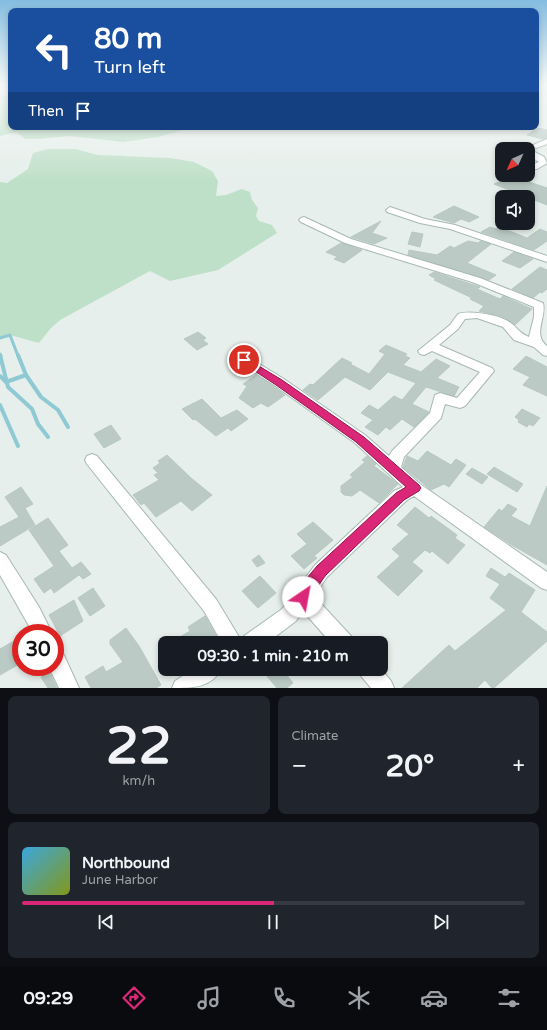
<!DOCTYPE html>
<html lang="en">
<head>
<meta charset="utf-8">
<style>
  :root { --surface:#171b24; --page:#20242c; --text:#f1f3f6; --muted:#9ea1a6; --line:#363941; --accent:#db2777 }
  body { margin:0; font-family:"Varela Round",sans-serif; background:var(--page); color:var(--text); height:100vh; display:flex; flex-direction:column; font-size:15px; white-space:nowrap }
  * { box-sizing:border-box; margin:0 }
  p { font-size:13px; color:var(--muted) }
  .icon { flex:none; width:22px; height:22px; fill:none; stroke:currentColor; stroke-width:2; stroke-linecap:round; stroke-linejoin:round }
  .map { position:relative; height:688px; overflow:hidden }
  .drawer { display:flex; flex-direction:column; gap:8px; padding:8px; background:#0d0f14; flex:1 }
  .drawer>* { flex:none }
  .hud { position:absolute; left:8px; top:8px; width:531px; height:122px; border-radius:8px; box-shadow:0 2px 6px #0003; background:#1a4fa0; color:#fff; overflow:hidden }
  .needle { width:26px; rotate:225deg }
  .buttons { position:absolute; left:495px; top:142px; display:grid; gap:8px }
  .buttons a { display:grid; place-items:center; width:40px; height:40px; border-radius:8px; background:var(--surface); box-shadow:0 2px 6px #0003; font-size:20px }
  .speed { position:absolute; left:12px; top:624px; display:flex; gap:8px; font-size:20px; font-weight:700; text-align:center }
  .speed>* { display:grid; place-content:center; width:52px; height:52px; border-radius:50%; background:var(--surface); box-shadow:0 2px 6px #0003; line-height:1 }
  .speed .limit { border:6px solid #d22; background:#fff; color:#111 }
  .pin { position:absolute; display:grid; place-items:center; width:34px; height:34px; color:#fff; margin:-17px; border:2px solid #fff; border-radius:50%; box-shadow:0 1px 4px #0007 }
  .me { position:absolute; width:44px; margin:-22px; rotate:33deg; stroke-linejoin:round; filter:drop-shadow(0 0 3px #0008) }
  .turn { display:flex; align-items:center; gap:14px; height:84px; padding:0 20px; font-size:18px }
  .turn .icon { width:52px; height:52px; stroke-width:2.5 }
  .turn b { display:block; font-size:28px; line-height:34px }
  .then { display:flex; align-items:center; height:38px; padding:0 20px; background:#0003; gap:8px; font-size:15px }
  .big { font-size:30px; font-weight:700; line-height:1.1 }
  .drawer .card { flex:1; display:flex; flex-direction:column; justify-content:center; gap:6px; min-width:0; padding:0 14px; border-radius:8px; background:var(--page) }
  .drawer .dial { align-items:center; gap:0 }
  .dial b { font-size:52px; line-height:1 }
  .song { display:flex; align-items:center; gap:12px }
  .cover { width:48px; height:48px; border-radius:6px; background:linear-gradient(135deg,hsl(200 70% 55%),hsl(70 70% 35%)) }
  .played { height:4px; border-radius:2px; background:linear-gradient(90deg,var(--accent) 50%,var(--line) 50%) }
  .keys { display:flex; justify-content:space-around; direction:ltr }
  .heat { display:flex; justify-content:space-between; align-items:center; font-size:22px; direction:ltr }
  .drawer .tiles { flex:1; display:grid; gap:8px; grid-template-columns:1fr 1fr }
  .card:last-child { grid-column:span 2 }
  .trip { position:absolute; left:158px; top:636px; width:230px; height:40px; border-radius:8px; background:var(--surface); box-shadow:0 2px 6px #0003; font-weight:700; line-height:40px; text-align:center }
  .menu { display:flex; height:64px; justify-content:space-around; align-items:center; background:#090b0e; color:var(--muted) }
  .menu .icon { width:28px; height:28px }
  .menu .on { color:var(--accent) }
  .menu b { font-size:18px; color:var(--text) }
  .map>svg:first-child { display:block }
  .green { fill:#bfe0c8 }
  .lines { fill:none; stroke-linecap:round; stroke-linejoin:round }
  .stream-far1 { stroke:#8ec9d4; stroke-width:3 }
  .stream { stroke:#8ec9d4; stroke-width:4 }
  .building { fill:#bbcac4; stroke:#b8c9c2 }
  .minor-casing { stroke:#a8b8b2; stroke-width:2 }
  .minor { fill:#fff; fill-rule:evenodd }
  .route { fill:#db2777; stroke:#8e194d }
</style>
</head>
<body>
<div class="map">
<svg width="547" height="688" viewBox="0 0 547 688">
  <rect width="100%" height="100%" fill="#e6efeb"/>
  <!-- green -->
  <g class="green">
    <path d="M 1,95 L 11,97 L 11,127 L 187,127 L 183,130 L 158,137 L 123,142 L 69,136 L 38,139 L 25,139 L 17,132 L 0,136 Z"/>
    <path d="M 48,149 L 76,149 L 97,155 L 170,158 L 194,162 L 212,171 L 218,181 L 216,196 L 226,195 L 242,189 L 250,192 L 252,200 L 258,208 L 256,216 L 259,221 L 272,225 L 277,233 L 218,270 L 170,281 L 150,271 L 60,320 L 51,328 L 39,343 L 10,335 L 0,338 L 0,182 L 7,183 L 28,169 L 33,153 Z"/>
  </g>
  <g class="lines">
    <!-- stream-far1 -->
    <g class="stream-far1">
      <path d="M 0,338 L 10,335 L 18,356"/>
      <path d="M 0,354 L 1,356"/>
    </g>
    <!-- stream -->
    <g class="stream">
      <path d="M 0,355 L 8,387 L 32,409 L 38,424 L 48,437"/>
      <path d="M 18,355 L 26,375 L 41,397 L 58,410 L 68,427"/>
      <path d="M 0,376 L 6,382 L 26,375"/>
      <path d="M 0,405 L 18,446"/>
    </g>
  </g>
  <!-- building -->
  <g class="building">
    <path d="M 538,128 L 547,130 L 547,138 L 543,139 L 527,135 Z"/>
    <path d="M 518,175 L 526,181 L 547,188 L 547,205 L 494,184 Z"/>
    <path d="M 454,206 L 479,217 L 469,222 L 461,219 L 454,223 L 433,217 Z"/>
    <path d="M 381,221 L 372,233 L 387,238 L 374,244 L 351,237 Z"/>
    <path d="M 490,227 L 496,229 L 500,227 L 527,238 L 540,229 L 547,232 L 547,241 L 534,250 L 481,232 Z"/>
    <path d="M 412,232 L 423,234 L 420,247 L 408,244 Z"/>
    <path d="M 468,241 L 479,243 L 480,241 L 491,244 L 467,263 L 496,275 L 489,280 L 408,255 L 409,250 L 437,255 L 450,246 L 454,248 Z"/>
    <path d="M 341,243 L 345,244 L 362,250 L 344,263 L 334,259 L 338,257 L 326,252 Z"/>
    <path d="M 514,252 L 533,259 L 520,268 L 502,261 Z"/>
    <path d="M 540,267 L 547,270 L 547,289 L 542,293 L 540,292 L 533,298 L 512,289 Z"/>
    <path d="M 434,272 L 480,287 L 477,289 L 500,299 L 503,296 L 532,309 L 515,325 L 502,317 L 479,311 L 484,306 L 470,299 L 472,298 L 434,280 L 436,279 L 429,275 Z"/>
    <path d="M 198,332 L 206,338 L 203,340 L 208,344 L 197,350 L 184,339 Z"/>
    <path d="M 386,345 L 407,354 L 405,356 L 410,358 L 403,365 L 421,372 L 436,359 L 450,366 L 437,378 L 459,387 L 454,396 L 426,387 L 412,404 L 429,412 L 414,427 L 402,419 L 390,430 L 386,427 L 378,435 L 365,427 L 373,420 L 361,413 L 369,405 L 378,410 L 394,396 L 402,400 L 416,383 L 388,372 L 370,390 L 345,377 L 318,400 L 303,390 L 310,384 L 313,385 L 342,358 L 352,363 L 350,364 L 369,374 L 385,354 L 379,351 Z"/>
    <path d="M 526,356 L 547,367 L 547,396 L 523,385 L 530,377 L 513,369 Z"/>
    <path d="M 256,375 L 273,386 L 285,395 L 268,407 L 261,403 L 253,408 L 239,398 L 247,386 L 243,384 Z"/>
    <path d="M 202,399 L 221,418 L 237,410 L 248,419 L 231,431 L 228,428 L 216,436 L 195,419 L 193,420 L 182,409 Z"/>
    <path d="M 522,409 L 540,418 L 533,426 L 529,424 L 527,427 L 518,422 L 519,420 L 515,417 Z"/>
    <path d="M 111,425 L 121,439 L 104,448 L 94,434 Z"/>
    <path d="M 427,451 L 451,465 L 456,459 L 466,465 L 449,487 L 444,484 L 431,490 L 403,467 L 407,456 L 418,461 Z"/>
    <path d="M 167,455 L 191,478 L 212,495 L 192,511 L 181,501 L 156,517 L 144,503 L 141,505 L 133,495 L 159,480 L 154,475 L 158,473 L 153,468 L 160,463 L 158,461 Z"/>
    <path d="M 367,456 L 376,464 L 374,466 L 398,484 L 379,503 L 360,490 L 352,496 L 344,495 L 341,492 L 341,486 L 353,477 L 350,475 L 365,462 L 362,460 Z"/>
    <path d="M 494,467 L 523,484 L 517,492 L 487,474 Z"/>
    <path d="M 472,468 L 488,477 L 482,484 L 466,474 Z"/>
    <path d="M 547,486 L 547,565 L 510,544 L 484,527 L 499,509 L 502,511 L 508,504 L 517,509 L 511,516 L 530,526 Z"/>
    <path d="M 21,487 L 33,504 L 25,508 L 35,525 L 0,546 L 0,527 L 19,517 L 5,497 Z"/>
    <path d="M 415,507 L 429,518 L 431,516 L 457,535 L 455,538 L 465,545 L 448,564 L 432,551 L 430,553 L 425,550 L 412,562 L 423,571 L 398,596 L 377,577 L 400,556 L 392,549 L 409,534 L 397,525 Z"/>
    <path d="M 48,518 L 68,545 L 59,551 L 72,568 L 81,562 L 91,574 L 83,579 L 79,575 L 54,593 L 51,588 L 44,593 L 34,579 L 54,566 L 29,530 Z"/>
    <path d="M 313,522 L 333,540 L 314,556 L 317,558 L 304,569 L 291,556 L 307,544 L 297,534 Z"/>
    <path d="M 259,555 L 265,563 L 257,567 L 252,560 Z"/>
    <path d="M 491,568 L 505,577 L 509,573 L 535,590 L 521,612 L 547,632 L 547,641 L 494,688 L 492,688 L 485,680 L 477,688 L 402,688 L 449,645 L 455,651 L 506,610 L 490,598 L 500,584 L 486,576 Z"/>
    <path d="M 260,576 L 276,593 L 258,608 L 242,591 Z"/>
    <path d="M 93,588 L 105,606 L 90,616 L 78,598 Z"/>
    <path d="M 74,600 L 83,621 L 60,636 L 49,615 Z"/>
    <path d="M 205,616 L 220,643 L 170,643 L 190,631 L 188,627 Z"/>
    <path d="M 126,628 L 139,646 L 161,685 L 156,688 L 91,688 L 85,677 L 103,666 L 106,672 L 123,662 L 110,644 L 110,640 Z"/>
    <path d="M 21,637 L 21,663 L 0,675 L 0,649 Z"/>
    <path d="M 273,669 L 282,669 L 293,683 L 287,688 L 277,688 L 266,675 Z"/>
    <path d="M 49,671 L 57,688 L 48,688 L 41,677 Z"/>
  </g>
  <g class="lines">
    <defs>
      <g id="minor">
        <path d="M 547,139 L 547,144 L 531,150 L 544,157 L 547,163 L 537,169 L 531,169 L 531,165 L 539,162 L 528,155 L 528,149 L 524,149 Z"/>
        <path d="M 499,157 L 502,157 L 502,162 L 497,160 Z"/>
        <path d="M 390,207 L 425,219 L 455,225 L 547,256 L 547,262 L 450,229 L 420,223 L 387,212 L 386,210 Z"/>
        <path d="M 304,217 L 351,239 L 480,278 L 543,303 C 547,317 532,334 547,346 L 547,356 L 543,355 L 534,347 L 514,340 L 503,327 L 477,318 L 465,319 L 458,329 L 439,345 L 492,368 L 494,371 L 465,406 L 460,408 L 445,404 L 441,418 L 404,457 L 401,467 L 420,484 L 547,572 L 547,590 L 541,588 L 414,496 L 406,501 L 327,577 L 314,596 L 351,636 L 354,643 L 331,643 L 303,611 L 296,621 L 267,643 L 222,643 L 204,611 L 87,464 L 85,460 L 87,456 L 92,454 L 97,456 L 216,599 L 242,642 L 244,636 L 282,609 L 315,565 L 394,491 L 403,487 L 355,443 L 274,385 L 240,363 L 238,360 L 240,357 L 248,357 L 284,379 L 365,435 L 389,456 L 392,451 L 430,413 L 435,395 L 440,393 L 457,398 L 480,372 L 432,351 L 424,355 L 420,354 L 418,351 L 450,325 L 458,314 C 471,310 502,315 512,324 C 518,329 521,334 529,337 L 534,317 L 534,307 L 472,282 L 345,243 L 301,222 L 299,220 L 301,218 Z"/>
        <path d="M 0,552 L 6,555 L 39,607 L 52,633 L 33,633 L 0,575 Z"/>
        <path d="M 55,648 L 62,651 L 79,688 L 59,688 L 49,667 L 55,667 Z"/>
        <path d="M 193,669 L 221,669 C 212,688 191,688 172,688 L 175,681 Z"/>
        <path d="M 358,669 L 381,669 L 391,681 L 394,688 L 371,688 L 361,676 Z"/>
      </g>
    </defs>
    <!-- minor casing -->
    <use href="#minor" class="minor-casing"/>
    <!-- minor -->
    <use href="#minor" class="minor"/>
  </g>
  <!-- sky -->
  <linearGradient id="sky" x2="0" y2="1"><stop stop-color="#84bce0"/><stop offset="0.47" stop-color="#f4f8f6"/><stop offset="1" stop-color="#f4f8f6" stop-opacity="0"/></linearGradient>
  <rect width="547" height="180" fill="url(#sky)"/>
  <!-- route -->
  <path class="route" d="M 244,357 L 282,380 L 364,437 L 419,485 L 421,488 L 419,491 L 404,500 L 326,575 C 320,582 311,600 303,603 L 298,602 L 296,597 L 307,578 L 317,566 L 396,493 L 406,487 L 356,442 L 276,385 L 241,362 L 239,360 L 241,358 Z"/>
</svg>
<div class="buttons">
<a><svg class="needle" viewBox="-14 -14 28 28"><path d="M0-13l5 13h-10z" fill="#e53935"/><path d="M0 13l5-13h-10z" fill="#9ea1a6"/></svg></a>
<a><svg class="icon" aria-label="sound" viewBox="0 0 24 24"><path d="M4 9h4l5-4v14l-5-4H4zM17 9q2 3 0 6"/></svg></a>
</div>
<div class="speed"><div class="limit">30</div></div>
<div class="pin" style="left:244px;top:360px;background:#d93025"><svg class="icon" aria-label="arrive" viewBox="0 0 24 24"><path d="M6 21V4h12l-3 4 3 4H6"/></svg></div>
<svg class="me" style="left:303px;top:597px" viewBox="-20 -20 40 40"><circle r="19" fill="#fff"/><path d="M0-13L10 11 0 6-10 11z" fill="#db2777"/></svg>
<div class="trip">09:30 · 1 min · 210 m</div>
<div class="hud">
<div class="turn"><svg class="icon" aria-label="left" viewBox="0 0 24 24"><path d="M17 20v-9H6M10 6l-5 5 5 5"/></svg><div><b>80 m</b>Turn left</div></div>
<div class="then">Then<svg class="icon" aria-label="arrive" viewBox="0 0 24 24"><path d="M6 21V4h12l-3 4 3 4H6"/></svg></div>
</div>
</div>
<section class="drawer">
<div class="tiles">
<div class="card dial"><b>22</b><p>km/h</p></div>
<div class="card"><p>Climate</p>
<div class="heat"><a>−</a><b class="big">20°</b><a>+</a></div>
</div>
<div class="card">
<div class="song"><i class="cover"></i><div><b>Northbound</b><p>June Harbor</p></div></div>
<div class="played"></div>
<div class="keys"><svg class="icon" aria-label="previous" viewBox="0 0 24 24"><path d="M18 5L8 12l10 7zM5 5v14"/></svg><svg class="icon" aria-label="pause" viewBox="0 0 24 24"><path d="M8 5v14M16 5v14"/></svg><svg class="icon" aria-label="next" viewBox="0 0 24 24"><path d="M6 5l10 7-10 7zM19 5v14"/></svg></div>
</div>
</div>
</section>
<nav class="menu">
<b>09:29</b>
<svg class="icon on" aria-label="directions" viewBox="0 0 24 24"><path d="M12 3l9 9-9 9-9-9zM9 14v-3h6M13 9l2 2-2 2"/></svg>
<svg class="icon" aria-label="music" viewBox="0 0 24 24"><path d="M9 18V5l10-2v13"/><circle cx="6" cy="18" r="3"/><circle cx="16" cy="16" r="3"/></svg>
<svg class="icon" aria-label="phone" viewBox="0 0 24 24"><path d="M5 4h4l2 5-3 2q2 4 5 5l2-3 5 2v4C11 20 4 13 5 4z"/></svg>
<svg class="icon" aria-label="climate" viewBox="0 0 24 24"><path d="M12 3v18M4 7l16 10M4 17L20 7"/></svg>
<svg class="icon" aria-label="car" viewBox="0 0 24 24"><path d="M5 17H2v-5l4-1 3-4h7l3 4 3 1v5h-3M9 17h6M6 11h13"/><circle cx="7" cy="17" r="2"/><circle cx="17" cy="17" r="2"/></svg>
<svg class="icon" aria-label="filters" viewBox="0 0 24 24"><path d="M4 7h16M4 17h16"/><circle cx="9" cy="7" r="2"/><circle cx="15" cy="17" r="2"/></svg>
</nav>
</body>
</html>
